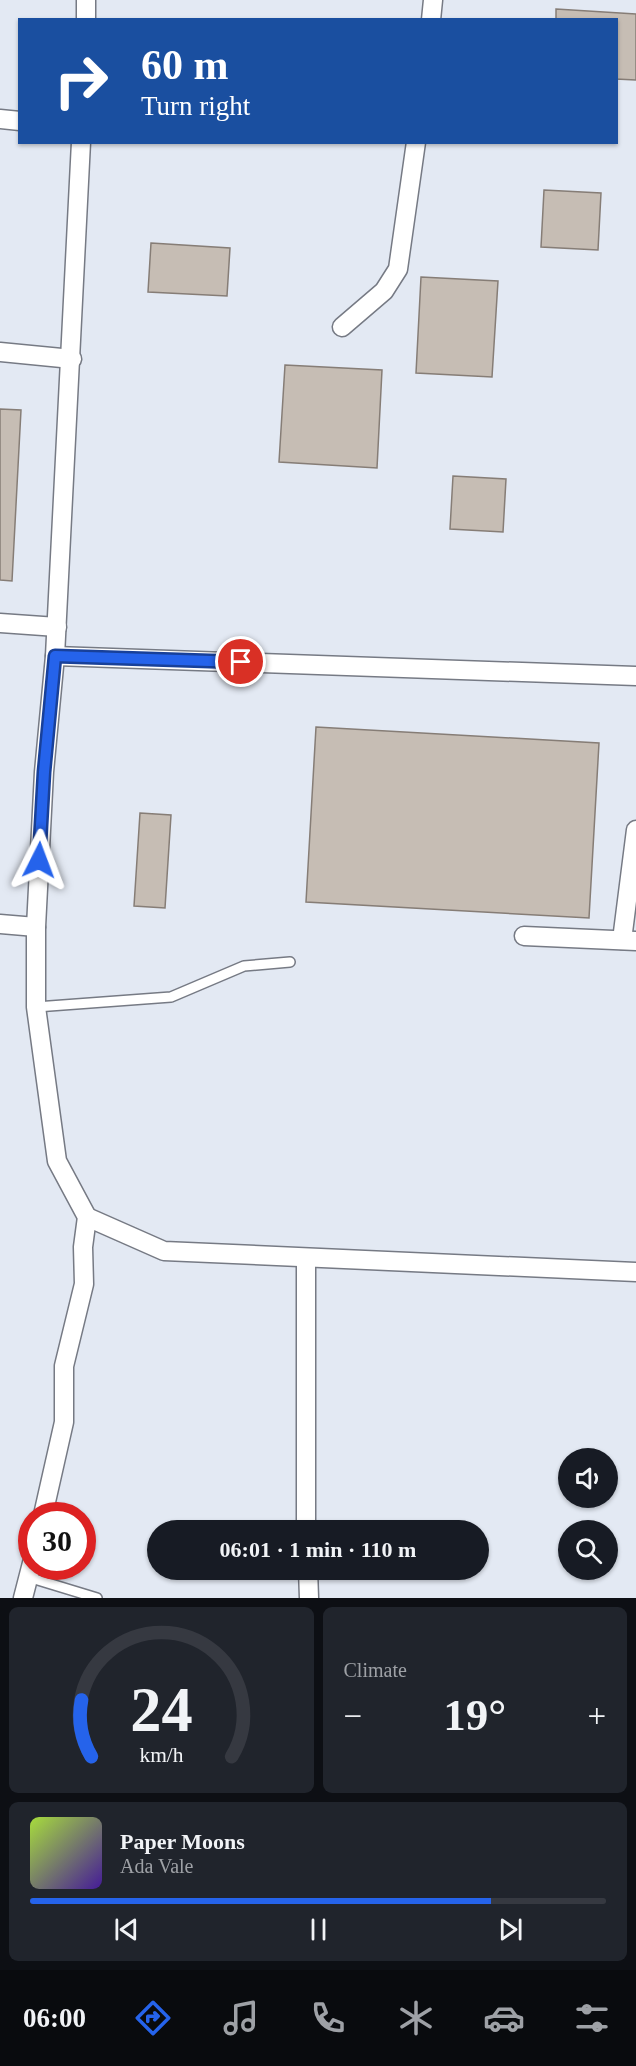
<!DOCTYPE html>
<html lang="en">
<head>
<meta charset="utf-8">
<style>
  :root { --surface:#171b24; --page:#20242c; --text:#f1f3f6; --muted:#9ea1a6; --line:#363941; --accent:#2563eb }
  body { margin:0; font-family:"Times New Roman",serif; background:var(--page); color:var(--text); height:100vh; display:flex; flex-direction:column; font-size:22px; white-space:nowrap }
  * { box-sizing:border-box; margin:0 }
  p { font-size:20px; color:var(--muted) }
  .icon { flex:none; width:33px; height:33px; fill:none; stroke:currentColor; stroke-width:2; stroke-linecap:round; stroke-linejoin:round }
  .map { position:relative; height:1598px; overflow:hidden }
  .side { display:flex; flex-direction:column; gap:9px; padding:9px; background:#0d0f14; flex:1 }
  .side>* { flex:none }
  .guide { position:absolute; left:18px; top:18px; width:600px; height:126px; border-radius:0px; box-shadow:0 2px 4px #0004; background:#1a4fa0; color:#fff; overflow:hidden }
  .controls { position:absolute; left:558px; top:1448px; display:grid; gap:12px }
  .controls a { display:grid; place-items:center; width:60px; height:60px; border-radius:50%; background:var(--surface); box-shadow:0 2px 4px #0004; font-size:30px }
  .speed { position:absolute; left:18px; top:1502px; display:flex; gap:12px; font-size:30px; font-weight:700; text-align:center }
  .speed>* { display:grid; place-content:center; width:78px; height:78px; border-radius:50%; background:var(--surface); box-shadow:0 2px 4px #0004; line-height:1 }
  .speed .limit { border:9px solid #d22; background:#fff; color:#111 }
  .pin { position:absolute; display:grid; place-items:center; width:51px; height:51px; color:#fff; margin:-26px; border:3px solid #fff; border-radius:50%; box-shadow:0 2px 6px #0007 }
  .me { position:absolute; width:66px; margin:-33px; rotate:3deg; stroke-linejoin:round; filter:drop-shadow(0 0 4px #0008) }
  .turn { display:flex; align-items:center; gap:21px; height:126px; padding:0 24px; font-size:27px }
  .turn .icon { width:78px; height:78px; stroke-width:2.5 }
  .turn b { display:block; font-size:42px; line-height:51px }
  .big { font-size:45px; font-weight:700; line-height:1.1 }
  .side .card { flex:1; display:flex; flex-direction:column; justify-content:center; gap:9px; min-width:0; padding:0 21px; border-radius:9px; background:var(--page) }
  .side .dial { align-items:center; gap:0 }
  .dial svg { height:156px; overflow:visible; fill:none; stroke:var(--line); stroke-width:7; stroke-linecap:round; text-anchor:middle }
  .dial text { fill:var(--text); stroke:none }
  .song { display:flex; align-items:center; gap:18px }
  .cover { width:72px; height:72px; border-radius:9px; background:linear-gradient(135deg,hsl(80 70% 55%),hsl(260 70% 35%)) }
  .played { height:6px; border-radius:3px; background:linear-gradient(90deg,var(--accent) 80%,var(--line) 80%) }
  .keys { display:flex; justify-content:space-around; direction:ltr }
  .heat { display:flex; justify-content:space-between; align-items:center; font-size:33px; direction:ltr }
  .side .tiles { flex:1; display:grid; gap:9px; grid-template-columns:1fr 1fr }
  .card:last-child { grid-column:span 2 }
  .trip { position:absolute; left:147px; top:1520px; width:342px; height:60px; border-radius:30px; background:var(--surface); box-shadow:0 2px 4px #0004; font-weight:700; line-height:60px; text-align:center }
  .dock { display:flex; height:96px; justify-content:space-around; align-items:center; background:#090b0e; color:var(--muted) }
  .dock .icon { width:42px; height:42px }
  .dock .active { color:var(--accent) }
  .dock b { font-size:27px; color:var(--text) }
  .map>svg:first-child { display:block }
  .building { fill:#c6bdb4; stroke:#867d76; stroke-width:1.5 }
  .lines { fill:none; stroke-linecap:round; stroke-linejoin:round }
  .lane-casing { stroke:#767a84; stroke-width:12 }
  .street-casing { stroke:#767a84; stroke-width:21 }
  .lane { stroke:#fff; stroke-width:9 }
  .street { stroke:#fff; stroke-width:18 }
  .route-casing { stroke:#184099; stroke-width:15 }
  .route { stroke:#2563eb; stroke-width:10 }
</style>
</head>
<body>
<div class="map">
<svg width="636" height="1598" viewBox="0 0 636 1598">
  <rect width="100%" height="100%" fill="#e3e9f3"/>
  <!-- building -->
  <g class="building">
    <path d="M 556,9 L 636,14 L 636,80 L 616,79 L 616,20 L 556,20 Z"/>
    <path d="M 544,190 L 601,193 L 598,250 L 541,247 Z"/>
    <path d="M 151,243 L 230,248 L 227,296 L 148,292 Z"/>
    <path d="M 421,277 L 498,281 L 492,377 L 416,373 Z"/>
    <path d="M 285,365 L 382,370 L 377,468 L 279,462 Z"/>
    <path d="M 0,409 L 21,410 L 12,581 L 0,580 Z"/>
    <path d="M 453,476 L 506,479 L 503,532 L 450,529 Z"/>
    <path d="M 316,727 L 599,743 L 589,918 L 306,902 Z"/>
    <path d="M 140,813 L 171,815 L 165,908 L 134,906 Z"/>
  </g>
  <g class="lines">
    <defs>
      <g id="lane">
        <path d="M 36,1007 L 171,997 L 244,966 L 290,962"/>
        <path d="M 28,1577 L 97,1598"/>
      </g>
      <g id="street">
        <path d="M 86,20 L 86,0"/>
        <path d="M 431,20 L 433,0"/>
        <path d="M 0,119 L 20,121"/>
        <path d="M 342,327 L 384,291 L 398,269 L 416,142"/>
        <path d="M 0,352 L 72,359"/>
        <path d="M 0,623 L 57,627"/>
        <path d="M 55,656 L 636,676"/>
        <path d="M 0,924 L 36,927"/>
        <path d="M 524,936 L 636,941"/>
        <path d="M 622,940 L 636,830"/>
        <path d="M 87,1217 L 164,1251 L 636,1272"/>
        <path d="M 43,1515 L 64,1422 L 64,1366 L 84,1284 L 83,1247 L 87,1217 L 57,1161 L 36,1007 L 36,927 L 44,772 L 55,656 L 81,142"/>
        <path d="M 306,1530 L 306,1259"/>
        <path d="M 308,1569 L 309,1598"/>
        <path d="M 23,1598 L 32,1563"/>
      </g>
    </defs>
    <!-- lane casing -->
    <use href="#lane" class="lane-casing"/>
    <!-- street casing -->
    <use href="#street" class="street-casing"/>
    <!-- lane -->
    <use href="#lane" class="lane"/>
    <!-- street -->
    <use href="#street" class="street"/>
  </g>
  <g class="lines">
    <defs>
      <path id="route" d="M 39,860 L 44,772 L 55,656 L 241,662"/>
    </defs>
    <!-- route casing -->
    <use href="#route" class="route-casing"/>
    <!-- route -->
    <use href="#route" class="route"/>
  </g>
</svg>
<div class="controls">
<a><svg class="icon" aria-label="sound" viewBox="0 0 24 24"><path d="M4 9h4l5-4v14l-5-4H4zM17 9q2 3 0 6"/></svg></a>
<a><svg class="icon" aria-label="search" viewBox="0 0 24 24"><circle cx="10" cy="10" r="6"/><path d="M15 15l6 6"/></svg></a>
</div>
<div class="speed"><div class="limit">30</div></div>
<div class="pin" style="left:241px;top:662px;background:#d93025"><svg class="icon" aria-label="arrive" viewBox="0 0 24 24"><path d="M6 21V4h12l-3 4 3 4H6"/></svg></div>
<svg class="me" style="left:39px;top:860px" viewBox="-20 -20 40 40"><path d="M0-17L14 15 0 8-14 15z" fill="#2563eb" stroke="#fff" stroke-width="4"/></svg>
<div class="trip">06:01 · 1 min · 110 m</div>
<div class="guide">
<div class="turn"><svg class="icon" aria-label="right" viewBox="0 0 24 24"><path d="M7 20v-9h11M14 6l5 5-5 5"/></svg><div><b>60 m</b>Turn right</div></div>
</div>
</div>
<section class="side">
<div class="tiles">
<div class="card dial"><svg viewBox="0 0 100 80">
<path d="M14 69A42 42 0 1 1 86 69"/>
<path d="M14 69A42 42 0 0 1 9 40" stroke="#2563eb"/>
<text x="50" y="56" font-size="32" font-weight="700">24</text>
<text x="50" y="72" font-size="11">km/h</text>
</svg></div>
<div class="card"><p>Climate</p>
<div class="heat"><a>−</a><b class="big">19°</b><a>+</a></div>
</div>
<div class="card">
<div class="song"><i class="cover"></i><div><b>Paper Moons</b><p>Ada Vale</p></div></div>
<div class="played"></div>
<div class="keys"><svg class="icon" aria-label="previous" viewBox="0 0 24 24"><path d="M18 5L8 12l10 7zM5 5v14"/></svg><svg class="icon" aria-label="pause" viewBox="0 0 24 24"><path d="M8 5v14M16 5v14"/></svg><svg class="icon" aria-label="next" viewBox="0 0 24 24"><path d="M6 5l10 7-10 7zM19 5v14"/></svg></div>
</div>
</div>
</section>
<nav class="dock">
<b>06:00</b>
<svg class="icon active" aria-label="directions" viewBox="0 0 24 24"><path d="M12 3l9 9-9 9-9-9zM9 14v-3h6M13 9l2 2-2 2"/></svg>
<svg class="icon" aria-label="music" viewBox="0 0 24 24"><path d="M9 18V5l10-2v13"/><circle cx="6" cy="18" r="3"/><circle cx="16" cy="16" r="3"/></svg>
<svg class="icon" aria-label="phone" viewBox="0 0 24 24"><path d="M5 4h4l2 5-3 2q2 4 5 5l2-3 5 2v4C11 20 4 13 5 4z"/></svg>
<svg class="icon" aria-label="climate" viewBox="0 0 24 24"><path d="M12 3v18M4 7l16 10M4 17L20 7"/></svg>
<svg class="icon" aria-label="car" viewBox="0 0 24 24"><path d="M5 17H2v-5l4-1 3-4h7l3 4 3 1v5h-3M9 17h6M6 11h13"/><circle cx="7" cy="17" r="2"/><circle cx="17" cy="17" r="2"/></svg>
<svg class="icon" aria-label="filters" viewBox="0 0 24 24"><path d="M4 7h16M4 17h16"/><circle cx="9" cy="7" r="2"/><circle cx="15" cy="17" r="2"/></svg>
</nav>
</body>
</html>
